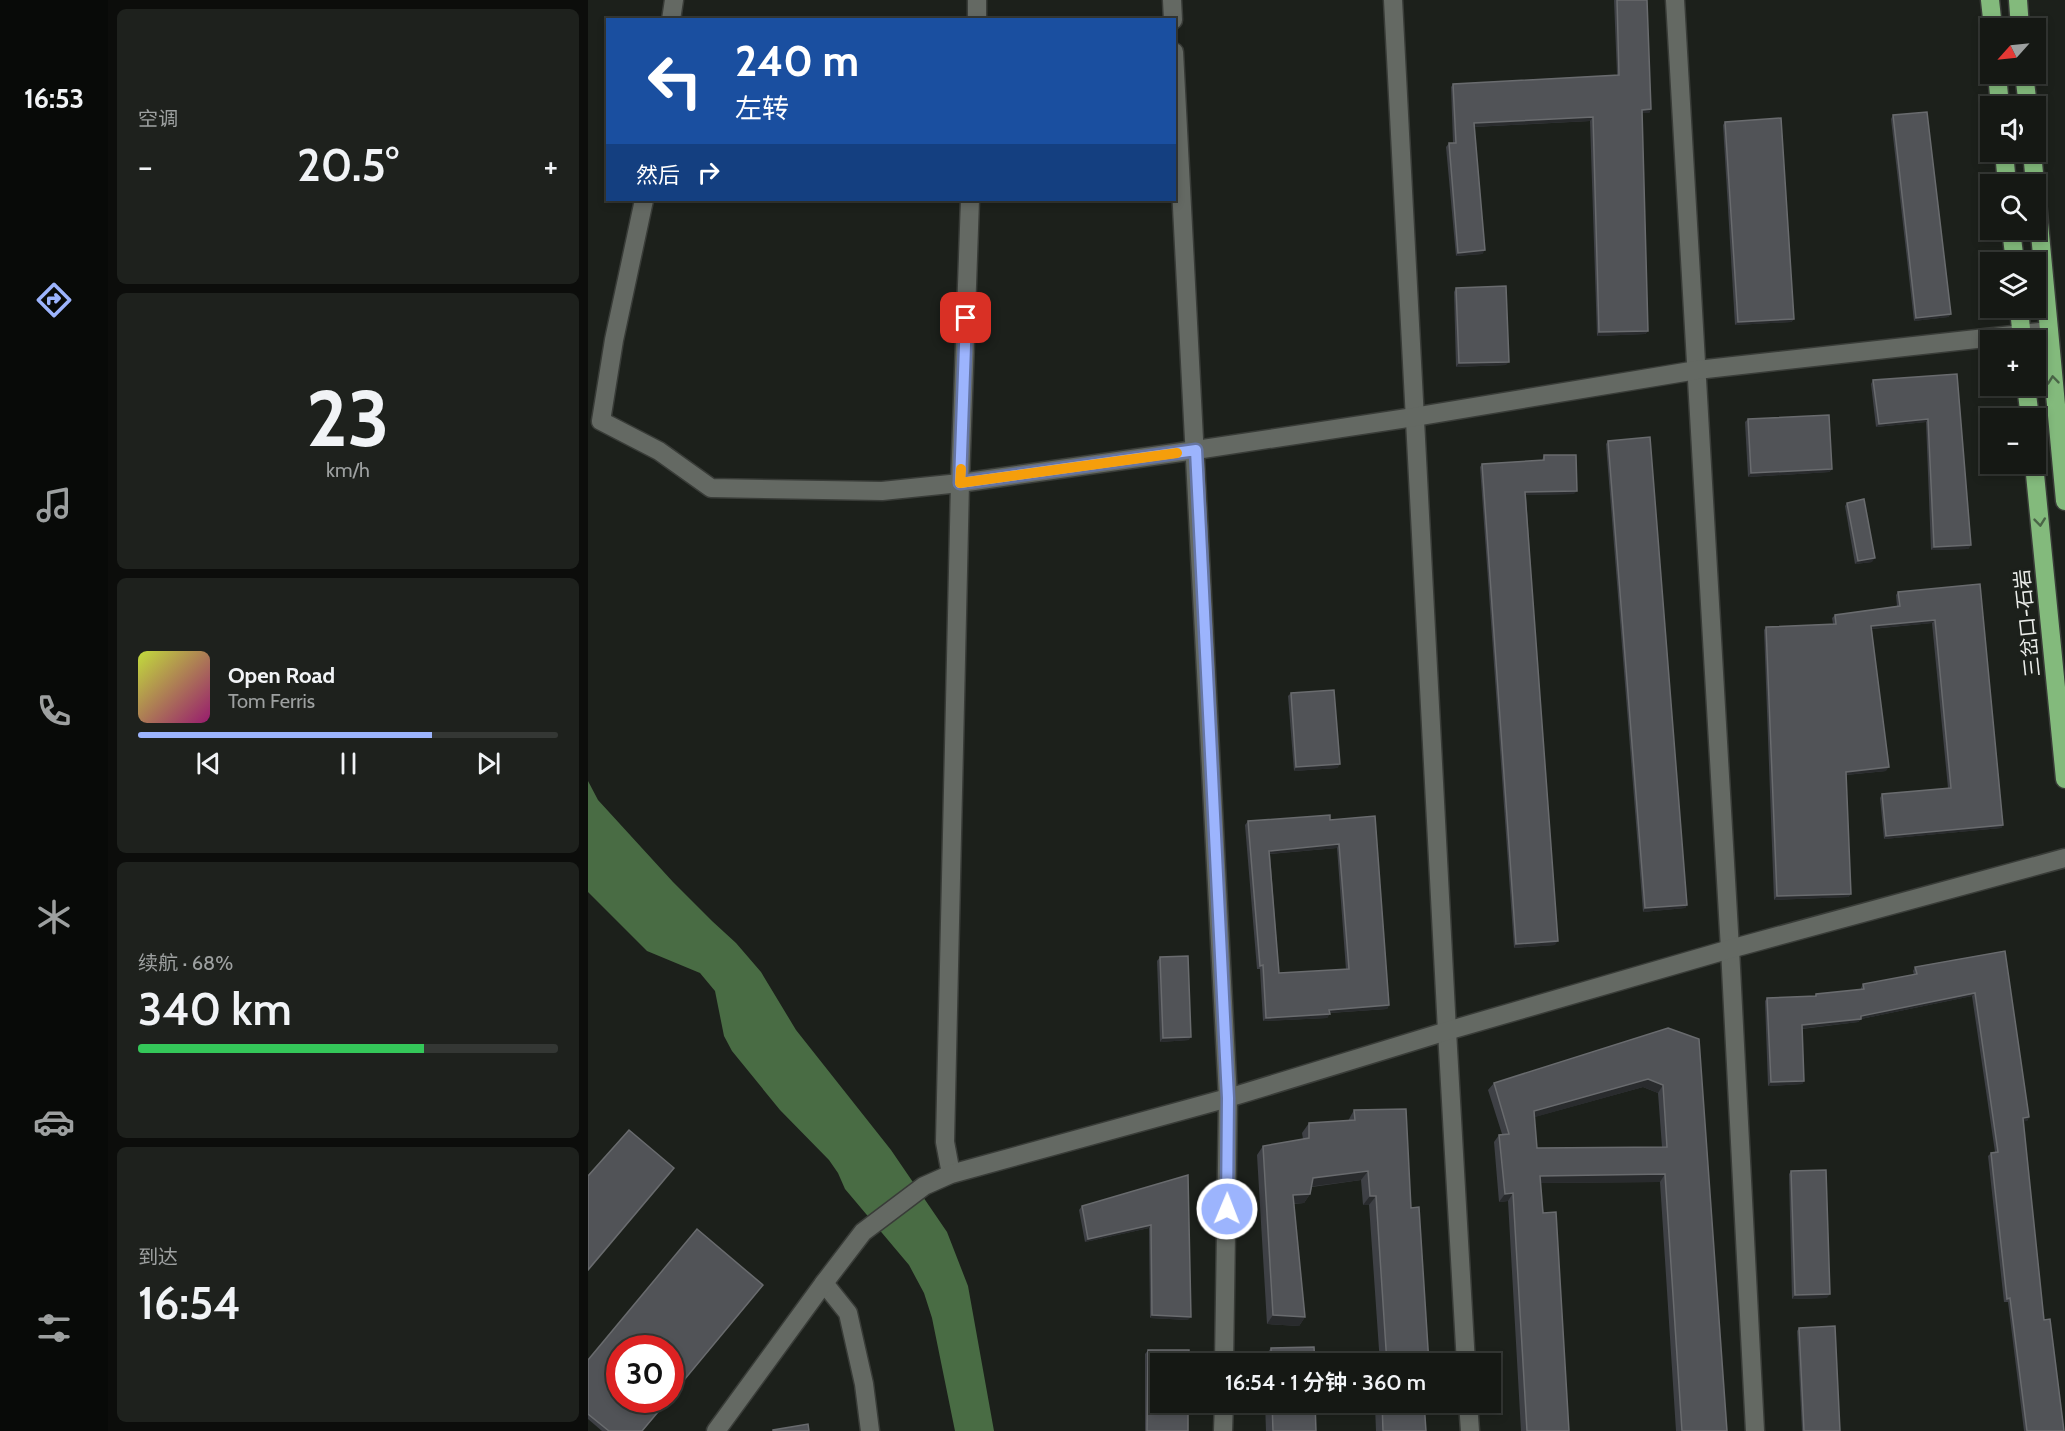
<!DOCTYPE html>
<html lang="zh">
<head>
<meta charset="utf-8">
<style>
  :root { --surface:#151814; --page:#1e211d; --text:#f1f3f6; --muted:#9da0a0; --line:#343734; --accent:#9cb4fd }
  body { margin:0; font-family:Cabin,"Noto Sans SC",sans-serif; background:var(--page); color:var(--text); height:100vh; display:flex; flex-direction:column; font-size:22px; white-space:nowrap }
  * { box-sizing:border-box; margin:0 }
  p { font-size:20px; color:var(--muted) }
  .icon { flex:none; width:33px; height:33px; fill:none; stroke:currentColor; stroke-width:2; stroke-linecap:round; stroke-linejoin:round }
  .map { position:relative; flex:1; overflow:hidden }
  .panel { display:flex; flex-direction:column; gap:9px; padding:9px; background:#0c0d0b; width:480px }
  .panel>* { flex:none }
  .guide { position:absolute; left:18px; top:18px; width:570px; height:183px; border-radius:0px; box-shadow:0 3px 9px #0003,0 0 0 2px var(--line); background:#1a4fa0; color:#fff; overflow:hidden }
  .needle { width:39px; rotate:243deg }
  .controls { position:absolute; left:1392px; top:18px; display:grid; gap:12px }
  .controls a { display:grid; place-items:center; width:66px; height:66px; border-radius:0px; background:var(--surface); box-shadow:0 3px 9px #0003,0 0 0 2px var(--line); font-size:30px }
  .speed { position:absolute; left:18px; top:1335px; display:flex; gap:12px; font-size:30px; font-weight:700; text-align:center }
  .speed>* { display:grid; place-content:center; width:78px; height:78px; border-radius:50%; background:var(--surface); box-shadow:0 3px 9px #0003,0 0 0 2px var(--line); line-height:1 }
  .speed .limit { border:9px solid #d22; background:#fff; color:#111 }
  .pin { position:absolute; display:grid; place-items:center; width:51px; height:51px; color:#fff; margin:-26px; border-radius:12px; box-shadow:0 3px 9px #0006 }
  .me { position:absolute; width:66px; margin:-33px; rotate:1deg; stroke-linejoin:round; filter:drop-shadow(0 0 4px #0008) }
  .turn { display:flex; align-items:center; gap:21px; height:126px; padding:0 30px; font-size:27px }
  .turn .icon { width:78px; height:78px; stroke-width:2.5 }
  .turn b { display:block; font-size:42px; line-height:51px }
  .then { display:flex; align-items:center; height:57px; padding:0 30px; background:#0003; gap:12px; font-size:22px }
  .big { font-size:45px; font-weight:600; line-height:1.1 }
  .panel .card { flex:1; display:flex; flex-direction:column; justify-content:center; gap:9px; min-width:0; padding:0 21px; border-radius:9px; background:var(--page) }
  .panel .dial { align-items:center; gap:0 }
  .dial b { font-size:78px; line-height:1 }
  .song { display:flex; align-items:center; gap:18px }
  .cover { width:72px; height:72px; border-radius:9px; background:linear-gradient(135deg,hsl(70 70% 55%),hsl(320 70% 35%)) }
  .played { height:6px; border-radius:3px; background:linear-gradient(90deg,var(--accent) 70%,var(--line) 70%) }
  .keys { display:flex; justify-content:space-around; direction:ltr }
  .heat { display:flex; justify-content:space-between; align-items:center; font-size:33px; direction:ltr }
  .charge { height:9px; border-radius:4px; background:linear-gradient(90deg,#34c759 68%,var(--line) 0) }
  .trip { position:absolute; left:562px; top:1353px; width:351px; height:60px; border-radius:0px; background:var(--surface); box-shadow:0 3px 9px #0003,0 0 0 2px var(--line); font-weight:600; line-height:60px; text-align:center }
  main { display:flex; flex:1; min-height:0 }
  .tabs { display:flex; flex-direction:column; width:108px; justify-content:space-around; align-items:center; background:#080a08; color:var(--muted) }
  .tabs .icon { width:42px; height:42px }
  .tabs .on { color:var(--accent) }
  .tabs b { font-size:27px; color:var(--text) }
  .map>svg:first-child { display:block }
  .water { fill:#496c44 }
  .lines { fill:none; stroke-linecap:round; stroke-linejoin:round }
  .minor-casing { stroke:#393c38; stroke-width:21 }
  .highway-casing { stroke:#393c38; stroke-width:21 }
  .minor { stroke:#646963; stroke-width:18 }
  .highway { stroke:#83ba7c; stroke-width:18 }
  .wall { fill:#3e4045; fill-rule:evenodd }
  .shaded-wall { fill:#292b2d }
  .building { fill:#515357; stroke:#696b6e; stroke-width:1.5; fill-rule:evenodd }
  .oneway { stroke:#4a6547 }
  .route-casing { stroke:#6575a4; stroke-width:15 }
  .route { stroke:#9cb4fd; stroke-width:10 }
  .slow { stroke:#f59e0b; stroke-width:10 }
  .labels { text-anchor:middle; stroke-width:6; stroke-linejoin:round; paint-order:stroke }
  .street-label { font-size:20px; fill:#ebedea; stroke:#1c201b }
</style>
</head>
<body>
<main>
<nav class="tabs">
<b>16:53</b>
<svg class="icon on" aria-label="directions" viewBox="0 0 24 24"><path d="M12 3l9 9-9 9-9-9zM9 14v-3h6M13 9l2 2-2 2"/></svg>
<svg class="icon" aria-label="music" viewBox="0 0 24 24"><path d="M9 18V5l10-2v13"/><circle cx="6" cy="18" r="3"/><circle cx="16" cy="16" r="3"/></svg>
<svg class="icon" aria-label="phone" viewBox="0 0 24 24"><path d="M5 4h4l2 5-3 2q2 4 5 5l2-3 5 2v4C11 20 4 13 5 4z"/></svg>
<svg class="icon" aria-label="climate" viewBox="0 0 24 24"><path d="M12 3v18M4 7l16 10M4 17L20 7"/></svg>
<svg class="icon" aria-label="car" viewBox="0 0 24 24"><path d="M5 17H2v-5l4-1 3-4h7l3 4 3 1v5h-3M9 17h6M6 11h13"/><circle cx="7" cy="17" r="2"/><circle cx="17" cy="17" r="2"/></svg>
<svg class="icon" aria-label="filters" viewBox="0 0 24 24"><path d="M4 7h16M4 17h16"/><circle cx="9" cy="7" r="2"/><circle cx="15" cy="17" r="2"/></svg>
</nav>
<section class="panel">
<div class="card"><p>空调</p>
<div class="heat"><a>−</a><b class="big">20.5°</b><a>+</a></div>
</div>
<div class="card dial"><b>23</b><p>km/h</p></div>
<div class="card">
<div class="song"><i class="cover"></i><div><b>Open Road</b><p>Tom Ferris</p></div></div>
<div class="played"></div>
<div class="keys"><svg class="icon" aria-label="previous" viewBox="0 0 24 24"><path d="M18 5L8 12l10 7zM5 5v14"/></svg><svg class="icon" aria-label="pause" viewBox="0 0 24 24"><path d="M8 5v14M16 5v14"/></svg><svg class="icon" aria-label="next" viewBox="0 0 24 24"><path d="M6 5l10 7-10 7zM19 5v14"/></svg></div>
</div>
<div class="card"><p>续航 · 68%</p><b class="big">340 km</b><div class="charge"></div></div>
<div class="card"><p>到达</p><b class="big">16:54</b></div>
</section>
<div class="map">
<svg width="1477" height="1431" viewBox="0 0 1477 1431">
  <rect width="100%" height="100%" fill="#1c201b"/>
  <!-- water -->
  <path class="water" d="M 0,781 L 10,800 L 85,882 L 124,921 L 148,943 L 173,972 L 208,1030 L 303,1150 L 359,1232 L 380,1286 L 406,1431 L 367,1431 L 344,1318 L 336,1293 L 321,1265 L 257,1189 L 250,1173 L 241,1160 L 192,1110 L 144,1051 L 136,1036 L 127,991 L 112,973 L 59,951 L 0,892 Z"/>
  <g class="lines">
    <defs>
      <g id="minor">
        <path d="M 584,0 L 585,20"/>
        <path d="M 805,0 L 859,1031 L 878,1364"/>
        <path d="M 1087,0 L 1142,949 L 1167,1431"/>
        <path d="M 83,20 L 86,0"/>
        <path d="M 389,20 L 389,0"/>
        <path d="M 586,52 L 640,1098 L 636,1364"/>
        <path d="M 56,200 L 26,340 L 13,421 L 71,451 L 123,488 L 294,491 L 372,483 L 608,450 L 826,417 L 1109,370 L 1461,331"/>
        <path d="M 363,1174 L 357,1142 L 372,483 L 382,200"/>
        <path d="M 236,1283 L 260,1313 L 276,1384 L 282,1431"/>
        <path d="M 880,1402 L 882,1431"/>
        <path d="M 128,1431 L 236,1283 L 275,1232 L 336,1186 L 363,1174 L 640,1098 L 859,1031 L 1142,949 L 1477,858"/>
        <path d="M 635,1431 L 636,1402"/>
      </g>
      <g id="highway">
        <path d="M 1402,0 L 1405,28"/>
        <path d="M 1430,0 L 1432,28"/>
        <path d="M 1409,74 L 1412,106"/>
        <path d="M 1436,74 L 1440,106"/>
        <path d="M 1416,152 L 1419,184"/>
        <path d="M 1444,152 L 1447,184"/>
        <path d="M 1448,191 L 1477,501"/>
        <path d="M 1423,230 L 1427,262"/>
        <path d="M 1431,308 L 1434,340"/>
        <path d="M 1438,386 L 1442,418"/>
        <path d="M 1446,464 L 1477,779"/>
      </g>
    </defs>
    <!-- minor casing -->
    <use href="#minor" class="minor-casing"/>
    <!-- highway casing -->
    <use href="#highway" class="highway-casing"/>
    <!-- minor -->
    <use href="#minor" class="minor"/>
    <!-- highway -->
    <use href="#highway" class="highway"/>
  </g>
  <!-- wall -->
  <g class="wall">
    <path d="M 1026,0 L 1059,0 L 1063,109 L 1061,113 L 1054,113 L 1060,331 L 1057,334 L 1009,336 L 1002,121 L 886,127 L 897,250 L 894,254 L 868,256 L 858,147 L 861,143 L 865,143 L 863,87 L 865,84 L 1029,75 Z"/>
    <path d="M 1305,115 L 1363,314 L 1360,317 L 1326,321 L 1303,119 Z"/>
    <path d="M 1137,122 L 1206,319 L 1203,322 L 1147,325 L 1135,125 Z"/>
    <path d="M 868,288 L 918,365 L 868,367 L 866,292 Z"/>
    <path d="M 1369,374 L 1383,545 L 1380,549 L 1343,550 L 1338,422 L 1288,427 L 1283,384 L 1285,380 Z"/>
    <path d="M 1160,419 L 1244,469 L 1241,472 L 1160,477 L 1157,422 Z"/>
    <path d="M 1020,441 L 1099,905 L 1097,908 L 1055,912 L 1018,444 Z"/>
    <path d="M 956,455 L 986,494 L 938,495 L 967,945 L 926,948 L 892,467 L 894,464 L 954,460 Z"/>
    <path d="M 1259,503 L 1284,562 L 1267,564 L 1257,506 Z"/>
    <path d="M 1392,584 L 1415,825 L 1413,828 L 1296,839 L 1292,798 L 1294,794 L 1360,788 L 1344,623 L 1284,629 L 1298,771 L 1258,775 L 1263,894 L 1260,897 L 1186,900 L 1176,630 L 1178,627 L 1245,624 L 1244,618 L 1247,615 L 1309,606 L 1308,595 L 1310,592 Z"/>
    <path d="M 703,693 L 752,764 L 749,768 L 706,771 L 700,696 Z"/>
    <path d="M 787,816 L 801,1005 L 799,1009 L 742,1013 L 739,1018 L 675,1021 L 672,969 L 669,969 L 657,825 L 660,821 L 742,820 ZM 749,848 L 758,970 L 691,973 L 682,854 Z"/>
    <path d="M 1417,951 L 1441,1117 L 1439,1121 L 1435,1121 L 1456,1320 L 1476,1431 L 1436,1431 L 1420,1302 L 1416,1302 L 1400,1156 L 1403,1153 L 1407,1152 L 1384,996 L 1273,1019 L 1270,1022 L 1214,1029 L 1216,1081 L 1214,1084 L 1180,1086 L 1177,1001 L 1179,998 L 1227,996 L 1228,994 L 1273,990 L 1273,988 L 1275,984 L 1326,975 L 1325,971 L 1327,967 Z"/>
    <path d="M 572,957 L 601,1040 L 572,1042 L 569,961 Z"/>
    <path d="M 1080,1028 L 1139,1431 L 1088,1431 L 1072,1182 L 952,1183 L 981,1431 L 933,1431 L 920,1201 L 911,1202 L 906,1142 L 911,1135 L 914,1134 L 900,1090 L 906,1083 ZM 1055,1087 L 1070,1093 L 1074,1147 L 949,1148 L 946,1117 Z"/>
    <path d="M 766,1110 L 823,1208 L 841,1364 L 792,1364 L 781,1205 L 775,1205 L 773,1180 L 724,1187 L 722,1194 L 716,1203 L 706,1204 L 717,1317 L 711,1326 L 679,1324 L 669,1155 L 675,1146 L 715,1139 L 714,1133 L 721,1123 L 760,1121 Z"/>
    <path d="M 1203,1171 L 1239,1298 L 1204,1299 L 1201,1174 Z"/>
    <path d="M 600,1175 L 600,1320 L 562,1318 L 561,1228 L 497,1242 L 491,1210 L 494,1206 Z"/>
    <path d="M 1211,1328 L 1252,1431 L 1214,1431 L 1209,1331 Z"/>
    <path d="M 683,1348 L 727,1364 L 677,1364 L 676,1357 Z"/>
    <path d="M 560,1350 L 600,1431 L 557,1431 L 557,1354 Z"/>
    <path d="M 0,1360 L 55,1431 L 14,1431 L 0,1419 Z"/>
    <path d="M 677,1402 L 727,1402 L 728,1431 L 678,1431 Z"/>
    <path d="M 790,1402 L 836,1402 L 838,1431 L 788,1431 L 787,1406 Z"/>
  </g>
  <!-- shaded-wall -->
  <g class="shaded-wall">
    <path d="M 1063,109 L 1061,113 L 1051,113 L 1054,110 Z"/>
    <path d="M 1005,117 L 1002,121 L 883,127 L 886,123 Z"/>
    <path d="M 897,250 L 894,254 L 868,256 L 870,253 Z"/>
    <path d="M 1363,314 L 1360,317 L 1326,321 L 1328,318 Z"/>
    <path d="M 1206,319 L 1203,322 L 1147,325 L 1150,322 Z"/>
    <path d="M 1060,331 L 1057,334 L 1009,336 L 1011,332 Z"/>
    <path d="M 921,362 L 918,365 L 868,367 L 871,363 Z"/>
    <path d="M 1340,419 L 1338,422 L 1288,427 L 1291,424 Z"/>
    <path d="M 1244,469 L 1241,472 L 1160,477 L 1163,473 Z"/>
    <path d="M 989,491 L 986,494 L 935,495 L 937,492 Z"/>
    <path d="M 1383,545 L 1380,549 L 1343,550 L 1346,547 Z"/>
    <path d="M 1287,558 L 1284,562 L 1267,564 L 1270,561 Z"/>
    <path d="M 1347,620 L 1344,623 L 1281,629 L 1283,626 Z"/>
    <path d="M 752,764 L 749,768 L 706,771 L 708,767 Z"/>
    <path d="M 1301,767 L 1298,771 L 1256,775 L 1258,772 Z"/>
    <path d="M 1415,825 L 1413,828 L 1296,839 L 1298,836 Z"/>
    <path d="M 751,844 L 749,848 L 679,854 L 681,851 Z"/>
    <path d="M 1263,894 L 1260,897 L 1186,900 L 1189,896 Z"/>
    <path d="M 1099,905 L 1097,908 L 1055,912 L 1057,908 Z"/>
    <path d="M 970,941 L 967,945 L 926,948 L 928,944 Z"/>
    <path d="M 1387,993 L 1384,996 L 1273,1019 L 1270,1022 L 1211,1029 L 1214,1025 L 1273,1016 Z"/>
    <path d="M 801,1005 L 799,1009 L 739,1013 L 741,1010 Z"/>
    <path d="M 742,1014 L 739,1018 L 675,1021 L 678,1018 Z"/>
    <path d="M 603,1037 L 601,1040 L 572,1042 L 575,1038 Z"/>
    <path d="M 1060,1079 L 1075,1085 L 1070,1093 L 1055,1087 L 940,1119 L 946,1111 Z"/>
    <path d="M 1216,1081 L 1214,1084 L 1180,1086 L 1183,1082 Z"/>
    <path d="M 1441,1117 L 1439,1121 L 1433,1122 L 1435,1118 Z"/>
    <path d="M 780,1171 L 773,1180 L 719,1187 L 725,1178 Z"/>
    <path d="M 1077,1174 L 1072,1182 L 946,1183 L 952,1176 Z"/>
    <path d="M 925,1193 L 920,1201 L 911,1202 L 917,1194 Z"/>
    <path d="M 722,1194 L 716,1203 L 699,1204 L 705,1195 Z"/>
    <path d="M 782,1196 L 788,1196 L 781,1205 L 775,1205 Z"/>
    <path d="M 563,1225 L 561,1228 L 497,1242 L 500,1239 Z"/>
    <path d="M 1242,1294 L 1239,1298 L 1204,1299 L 1207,1295 Z"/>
    <path d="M 564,1315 L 603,1317 L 600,1320 L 562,1318 Z"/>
    <path d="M 685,1315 L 717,1317 L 711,1326 L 679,1324 Z"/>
  </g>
  <!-- building -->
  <g class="building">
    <path d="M 1029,0 L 1059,0 L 1063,109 L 1054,110 L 1060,331 L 1011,332 L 1005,117 L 886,123 L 897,250 L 870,253 L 861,143 L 868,143 L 865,84 L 1031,75 Z"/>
    <path d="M 1339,112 L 1363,314 L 1328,318 L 1305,115 Z"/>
    <path d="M 1193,118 L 1206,319 L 1150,322 L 1137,122 Z"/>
    <path d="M 918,286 L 921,362 L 871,363 L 868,288 Z"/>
    <path d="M 1369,374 L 1383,545 L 1346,547 L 1340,419 L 1291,424 L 1285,380 Z"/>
    <path d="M 1241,415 L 1244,469 L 1163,473 L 1160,419 Z"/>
    <path d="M 1062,437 L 1099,905 L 1057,908 L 1020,441 Z"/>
    <path d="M 956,455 L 988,455 L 989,491 L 937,492 L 970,941 L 928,944 L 894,464 L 956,460 Z"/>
    <path d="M 1276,499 L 1287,558 L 1270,561 L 1259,503 Z"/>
    <path d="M 1392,584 L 1415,825 L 1298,836 L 1294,794 L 1363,788 L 1347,620 L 1283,626 L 1301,767 L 1258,772 L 1263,894 L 1189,896 L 1178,627 L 1248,624 L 1247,615 L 1312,606 L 1310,592 Z"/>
    <path d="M 746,690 L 752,764 L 708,767 L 703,693 Z"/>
    <path d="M 742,815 L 742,820 L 787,816 L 801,1005 L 741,1010 L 742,1014 L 678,1018 L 675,965 L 672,966 L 660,821 ZM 751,844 L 761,969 L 691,973 L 681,851 Z"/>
    <path d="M 1417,951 L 1441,1117 L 1435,1118 L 1456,1320 L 1462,1319 L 1476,1431 L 1439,1431 L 1422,1298 L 1419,1299 L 1403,1153 L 1410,1152 L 1387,993 L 1273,1016 L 1273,1019 L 1214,1025 L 1216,1081 L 1183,1082 L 1179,998 L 1228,996 L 1228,994 L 1276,989 L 1275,984 L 1329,974 L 1327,967 Z"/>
    <path d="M 600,956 L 603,1037 L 575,1038 L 572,957 Z"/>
    <path d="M 1080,1028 L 1111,1039 L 1139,1431 L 1094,1431 L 1077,1174 L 952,1176 L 955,1213 L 968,1212 L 981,1431 L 939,1431 L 925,1193 L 917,1194 L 911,1135 L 921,1134 L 906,1083 ZM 1060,1079 L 1075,1085 L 1079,1147 L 949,1148 L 946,1111 Z"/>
    <path d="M 818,1109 L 823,1208 L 831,1207 L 841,1364 L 799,1364 L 788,1196 L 782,1196 L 780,1171 L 725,1178 L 722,1194 L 705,1195 L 717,1317 L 685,1315 L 675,1146 L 721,1138 L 721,1123 L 767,1120 L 766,1110 Z"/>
    <path d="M 41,1130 L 86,1168 L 0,1270 L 0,1176 Z"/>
    <path d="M 1238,1170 L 1242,1294 L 1207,1295 L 1203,1171 Z"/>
    <path d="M 600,1175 L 603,1317 L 564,1315 L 563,1225 L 500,1239 L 494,1206 Z"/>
    <path d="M 109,1229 L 175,1285 L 82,1397 L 82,1348 L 32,1348 L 32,1400 L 80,1400 L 54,1431 L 21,1431 L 0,1414 L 0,1360 Z"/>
    <path d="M 1247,1326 L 1252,1431 L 1216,1431 L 1211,1328 Z"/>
    <path d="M 726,1347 L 727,1364 L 683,1364 L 683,1348 Z"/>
    <path d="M 560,1350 L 601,1350 L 601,1364 L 573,1364 L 573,1402 L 600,1402 L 600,1431 L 559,1431 Z"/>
    <path d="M 684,1402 L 727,1402 L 728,1431 L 685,1431 Z"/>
    <path d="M 794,1402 L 836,1402 L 838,1431 L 795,1431 Z"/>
    <path d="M 220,1424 L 221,1431 L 185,1431 L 185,1430 Z"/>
  </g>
  <!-- one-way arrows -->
  <defs><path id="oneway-chevron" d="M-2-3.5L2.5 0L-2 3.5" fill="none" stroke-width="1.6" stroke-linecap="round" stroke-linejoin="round" transform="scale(1.5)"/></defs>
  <g class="oneway">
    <use href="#oneway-chevron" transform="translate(1465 380) rotate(-96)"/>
    <use href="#oneway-chevron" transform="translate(1452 522) rotate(84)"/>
  </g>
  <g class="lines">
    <defs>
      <path id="route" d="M 378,318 L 372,483 L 608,450 L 640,1098 L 639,1209"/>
    </defs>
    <!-- route casing -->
    <use href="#route" class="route-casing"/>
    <!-- route -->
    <use href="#route" class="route"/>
    <!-- slow -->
    <path class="slow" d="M 373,469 L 372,483 L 589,453"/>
  </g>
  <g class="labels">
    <!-- street labels -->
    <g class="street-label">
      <text transform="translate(1439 623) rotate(-96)" y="7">三岔口-石岩</text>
    </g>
  </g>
</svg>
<div class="controls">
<a><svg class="needle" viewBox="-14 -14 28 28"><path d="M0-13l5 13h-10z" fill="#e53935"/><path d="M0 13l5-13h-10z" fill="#9da0a0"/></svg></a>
<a><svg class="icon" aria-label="sound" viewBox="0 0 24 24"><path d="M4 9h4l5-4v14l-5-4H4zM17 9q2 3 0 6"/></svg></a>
<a><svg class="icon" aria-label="search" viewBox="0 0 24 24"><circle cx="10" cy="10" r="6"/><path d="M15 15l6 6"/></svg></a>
<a><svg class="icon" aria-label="layers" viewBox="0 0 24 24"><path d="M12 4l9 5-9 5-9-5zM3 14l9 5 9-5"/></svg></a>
<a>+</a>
<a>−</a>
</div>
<div class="speed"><div class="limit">30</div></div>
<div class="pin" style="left:378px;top:318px;background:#d93025"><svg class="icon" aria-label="arrive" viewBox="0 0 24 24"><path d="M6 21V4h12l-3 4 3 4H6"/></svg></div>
<svg class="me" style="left:639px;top:1209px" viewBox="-20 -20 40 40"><circle r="17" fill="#9cb4fd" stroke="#fff" stroke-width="3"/><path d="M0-11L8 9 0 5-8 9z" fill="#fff"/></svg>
<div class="trip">16:54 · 1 分钟 · 360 m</div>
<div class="guide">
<div class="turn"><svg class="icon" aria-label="left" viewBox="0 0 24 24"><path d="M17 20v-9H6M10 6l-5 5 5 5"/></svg><div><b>240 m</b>左转</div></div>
<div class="then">然后<svg class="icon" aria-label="right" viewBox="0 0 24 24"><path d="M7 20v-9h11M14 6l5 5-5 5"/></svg></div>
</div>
</div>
</main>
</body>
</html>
